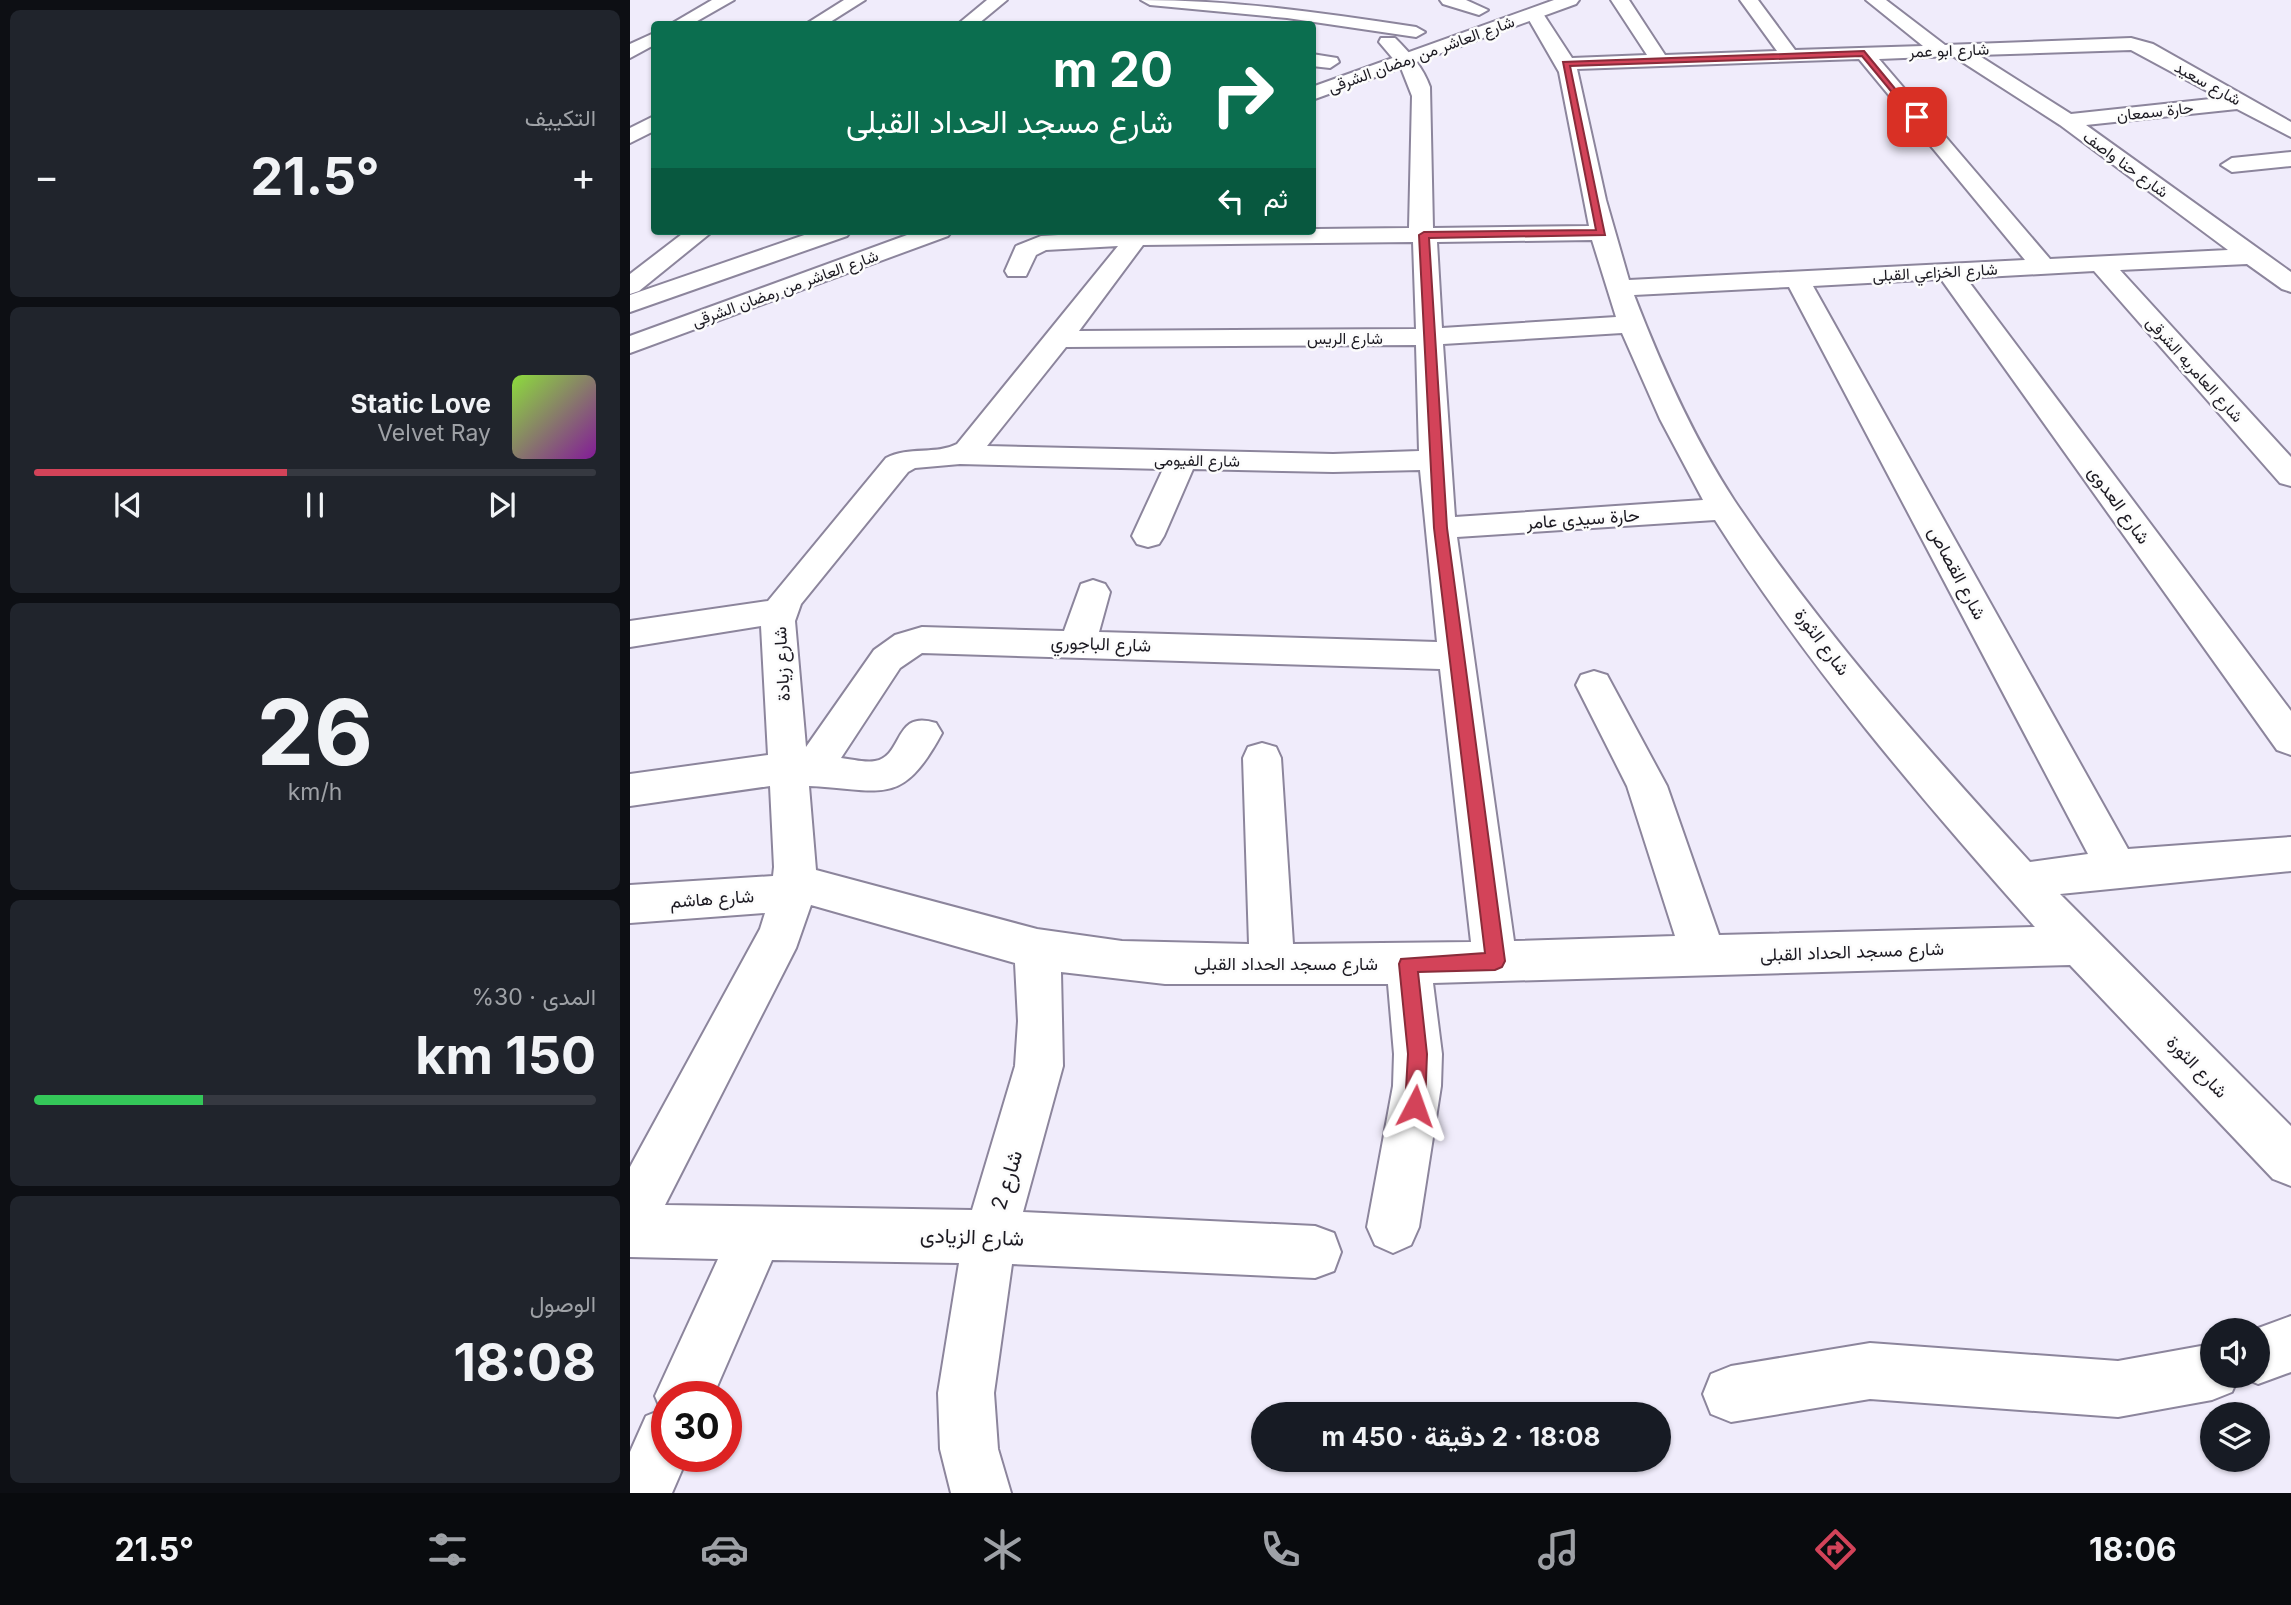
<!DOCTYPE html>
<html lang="ar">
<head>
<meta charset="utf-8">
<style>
  :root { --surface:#171b24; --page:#20242c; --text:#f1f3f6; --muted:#9ea1a6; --line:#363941; --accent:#d34359 }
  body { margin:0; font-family:Inter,Vazirmatn,sans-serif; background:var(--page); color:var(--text); direction:rtl; height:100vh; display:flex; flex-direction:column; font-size:26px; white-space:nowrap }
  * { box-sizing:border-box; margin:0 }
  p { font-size:23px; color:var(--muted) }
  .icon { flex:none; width:38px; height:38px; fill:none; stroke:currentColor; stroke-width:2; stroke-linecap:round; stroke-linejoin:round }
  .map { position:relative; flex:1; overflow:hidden; direction:ltr }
  .panel { display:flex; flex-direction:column; gap:10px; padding:10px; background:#0d0f14; width:630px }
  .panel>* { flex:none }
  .top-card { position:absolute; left:21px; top:21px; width:665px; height:214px; border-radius:7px; box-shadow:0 2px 5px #0004; direction:rtl; background:#0b6e4f; color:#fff; overflow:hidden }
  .fabs { position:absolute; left:1570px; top:1318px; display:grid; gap:14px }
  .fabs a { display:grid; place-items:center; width:70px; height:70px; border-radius:50%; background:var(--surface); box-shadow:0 2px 5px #0004; font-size:35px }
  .speed { position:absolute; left:21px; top:1381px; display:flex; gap:14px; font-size:35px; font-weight:700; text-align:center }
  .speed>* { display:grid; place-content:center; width:91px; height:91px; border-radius:50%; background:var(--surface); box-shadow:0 2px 5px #0004; line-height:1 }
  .speed .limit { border:10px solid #d22; background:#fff; color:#111 }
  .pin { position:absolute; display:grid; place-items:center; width:60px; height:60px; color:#fff; margin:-30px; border-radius:14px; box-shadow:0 4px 10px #0006 }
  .me { position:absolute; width:77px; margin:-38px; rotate:4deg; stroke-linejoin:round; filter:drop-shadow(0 0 5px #0008) }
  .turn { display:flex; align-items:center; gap:24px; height:147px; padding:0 28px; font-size:32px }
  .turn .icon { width:91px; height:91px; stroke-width:2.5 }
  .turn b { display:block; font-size:49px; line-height:60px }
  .then { display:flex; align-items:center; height:66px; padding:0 28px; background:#0003; gap:14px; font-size:26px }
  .big { font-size:52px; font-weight:700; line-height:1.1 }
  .panel .widget { flex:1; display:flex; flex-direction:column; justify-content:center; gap:10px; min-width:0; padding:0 24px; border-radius:10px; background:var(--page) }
  .panel .dial { align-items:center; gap:0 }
  .dial b { font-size:91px; line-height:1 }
  .song { display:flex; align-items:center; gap:21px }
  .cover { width:84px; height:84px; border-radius:10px; background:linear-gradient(135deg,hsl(90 70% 55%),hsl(290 70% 35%)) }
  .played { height:7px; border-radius:4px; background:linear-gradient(90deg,var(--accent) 45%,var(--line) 45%) }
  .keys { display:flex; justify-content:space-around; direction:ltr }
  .heat { display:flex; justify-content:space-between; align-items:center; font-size:38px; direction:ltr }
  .charge { height:10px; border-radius:5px; background:linear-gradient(90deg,#34c759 30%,var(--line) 0) }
  .trip { position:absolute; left:621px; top:1402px; width:420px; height:70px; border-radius:35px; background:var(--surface); box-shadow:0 2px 5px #0004; font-weight:700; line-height:70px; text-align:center; direction:rtl }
  .tabs { display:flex; height:112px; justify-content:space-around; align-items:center; background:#090b0e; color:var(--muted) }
  .tabs .icon { width:49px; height:49px }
  .tabs .on { color:var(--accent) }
  .tabs b { font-size:32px; color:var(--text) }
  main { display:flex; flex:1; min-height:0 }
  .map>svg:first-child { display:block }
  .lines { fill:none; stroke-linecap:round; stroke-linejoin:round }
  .minor-casing { stroke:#8c859c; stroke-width:4 }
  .tertiary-casing { stroke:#8c859c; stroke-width:4 }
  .minor { fill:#fff; fill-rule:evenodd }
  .tertiary { fill:#fff; fill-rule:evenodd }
  .route { fill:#d34359; stroke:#892c3a; stroke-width:2 }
  .labels { text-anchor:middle; stroke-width:5; stroke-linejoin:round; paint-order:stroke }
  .far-street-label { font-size:16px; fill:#1c1a22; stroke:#fcfcfc }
  .street-label { font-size:18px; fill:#1c1a22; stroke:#fcfcfc }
  .near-street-label { font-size:21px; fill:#1c1a22; stroke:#fcfcfc }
</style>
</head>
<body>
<main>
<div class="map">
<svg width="1661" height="1493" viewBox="0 0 1661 1493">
  <rect width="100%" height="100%" fill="#f0ecfb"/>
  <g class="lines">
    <defs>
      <g id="minor">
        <path d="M 82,0 L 104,0 L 62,24 L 41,24 Z"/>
        <path d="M 214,0 L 235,0 L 197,24 L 176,24 Z"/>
        <path d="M 357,0 L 377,0 L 348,24 L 328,24 Z"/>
        <path d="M 511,0 C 604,0 694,13 786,27 L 795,32 L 786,37 L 657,18 L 520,5 Z"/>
        <path d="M 810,0 L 836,0 L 858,10 L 849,15 L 813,4 Z"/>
        <path d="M 981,0 L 999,0 L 1035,55 L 1147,51 L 1110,0 L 1128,0 L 1165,50 L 1293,46 L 1236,0 L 1256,0 L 1315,45 L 1501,38 L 1523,44 L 1661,122 L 1661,137 L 1607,109 L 1456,125 L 1661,272 L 1661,292 L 1652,289 L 1617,264 L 1490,270 L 1661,457 L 1661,486 L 1650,483 L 1464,271 L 1336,278 L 1661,711 L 1661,755 L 1647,750 L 1311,279 L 1183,286 L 1498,849 L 1661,837 L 1661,871 L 1430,894 L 1661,1126 L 1661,1186 L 1643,1179 L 1440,965 L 803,983 L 812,1054 L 811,1086 L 789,1227 L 781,1245 L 763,1253 L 745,1245 L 737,1227 L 763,1086 L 764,1054 L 758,984 L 535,984 L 431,972 L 433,1066 L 393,1212 L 685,1226 L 704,1233 L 711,1252 L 704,1271 L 685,1278 L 382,1264 L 364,1393 L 368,1449 L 381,1493 L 321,1493 L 310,1449 L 308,1393 L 329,1263 L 142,1260 L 83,1396 L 37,1396 L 37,1456 L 58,1456 L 42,1493 L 0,1493 L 0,1452 L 16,1416 L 31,1410 L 25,1396 L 88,1259 L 0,1257 L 0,1167 L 130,929 L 135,913 L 0,923 L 0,885 L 143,876 L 144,867 L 140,786 L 0,806 L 0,774 L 138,755 L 131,626 L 0,647 L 0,621 L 138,601 L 256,458 C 279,446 306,455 327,444 L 488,246 L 416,250 L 406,255 L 396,276 L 378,276 L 375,271 L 386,246 L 411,236 L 497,231 L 779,228 L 782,96 L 771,68 L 749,42 L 751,38 L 765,38 C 780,53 793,67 800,87 L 803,228 L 959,226 L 929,72 L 895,13 L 904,8 L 910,9 L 942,58 L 1017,55 ZM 1501,50 L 1590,98 L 1441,114 L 1348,55 ZM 1323,56 L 1430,125 L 1598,250 L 1420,259 L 1249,59 ZM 1229,59 L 1395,260 L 999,280 L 976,200 L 947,69 ZM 962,240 L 986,317 L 812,328 L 807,242 ZM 783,242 L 786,329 L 449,331 L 513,245 ZM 1159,287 L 1458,854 L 1400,862 C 1295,747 1190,629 1104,500 C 1063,437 1031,365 1004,295 ZM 992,333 L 1030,419 L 1073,500 L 825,517 L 813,344 ZM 786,345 L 789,451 L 703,454 L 357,446 L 436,347 ZM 330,464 L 533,469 L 502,536 L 507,544 L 518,547 L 529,544 L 534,536 L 563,469 L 703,472 L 790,470 L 807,642 L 469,632 L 480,592 L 475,584 L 463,580 L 451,584 L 434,631 L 292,627 L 265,635 L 244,650 L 176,747 L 165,621 L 171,604 L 278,472 L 285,468 ZM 1085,520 C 1177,665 1291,799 1405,927 L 1089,935 L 1037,786 L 977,675 L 964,671 L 951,675 L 946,685 L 997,786 L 1045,936 L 884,941 L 827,537 ZM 292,653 L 810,669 L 841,942 L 663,944 L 651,758 L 646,747 L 632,743 L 618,747 L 613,758 L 619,944 L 492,941 L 407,929 L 186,870 L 179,786 C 252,789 271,809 312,733 L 306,723 C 263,709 274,756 245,761 C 235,763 221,759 211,758 L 270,668 ZM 181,905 L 385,963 L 388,1021 L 385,1066 L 342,1210 L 35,1205 L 166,948 Z"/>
        <path d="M 24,33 L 24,45 L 0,58 L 0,44 Z"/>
        <path d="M 682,54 L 707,58 L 709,62 L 700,68 L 682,66 Z"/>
        <path d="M 24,116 L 24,131 L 0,143 L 0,128 Z"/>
        <path d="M 1661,152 L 1661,166 L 1602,172 L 1591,165 L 1602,158 Z"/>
        <path d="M 56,231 L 83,231 L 9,291 L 0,294 L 0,274 Z"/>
        <path d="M 1661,1316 L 1661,1372 L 1628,1384 L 1609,1376 L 1602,1392 L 1582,1400 L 1488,1417 L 1240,1399 L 1101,1422 L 1081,1414 L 1073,1394 L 1081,1374 L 1101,1366 L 1240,1343 L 1488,1361 L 1582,1344 L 1582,1376 L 1628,1376 L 1628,1330 L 1623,1330 Z"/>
      </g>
      <g id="tertiary">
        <path d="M 924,0 L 949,0 L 946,4 L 682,100 L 682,87 Z"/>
        <path d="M 186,231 L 221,231 L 217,236 L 0,312 L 0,295 Z"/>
        <path d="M 288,231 L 322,231 L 318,236 L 0,353 L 0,336 Z"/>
      </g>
    </defs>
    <!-- minor casing -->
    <use href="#minor" class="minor-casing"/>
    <!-- tertiary casing -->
    <use href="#tertiary" class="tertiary-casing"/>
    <!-- minor -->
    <use href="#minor" class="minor"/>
    <!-- tertiary -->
    <use href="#tertiary" class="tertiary"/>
  </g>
  <!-- route -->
  <path class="route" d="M 1234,51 L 1290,119 L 1284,119 L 1232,56 L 940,66 L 975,235 L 799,238 L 817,528 L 875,961 L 872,967 L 865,970 L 788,972 L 797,1054 L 795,1106 L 792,1113 L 785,1116 L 778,1113 L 775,1106 L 778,1054 L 769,964 L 771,959 L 855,953 L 804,528 L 789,235 L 794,232 L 966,230 L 933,62 Z"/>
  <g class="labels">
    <!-- far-street labels -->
    <g class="far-street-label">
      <text transform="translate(1319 50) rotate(-2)" y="6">شارع ابو عمر</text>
      <text transform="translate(791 54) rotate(-20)" y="6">شارع العاشر من رمضان الشرقى</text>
      <text transform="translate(1578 83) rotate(29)" y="6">شارع سعيد</text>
      <text transform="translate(1525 111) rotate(-6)" y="6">حارة سمعان</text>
      <text transform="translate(1496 164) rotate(36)" y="6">شارع حنا واصف</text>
      <text transform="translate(1305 272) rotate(-3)" y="6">شارع الخزاعي القبلى</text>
      <text transform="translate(155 288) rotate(-20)" y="6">شارع العاشر من رمضان الشرقى</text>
      <text x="715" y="344">شارع الريس</text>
      <text transform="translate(1565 369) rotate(48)" y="6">شارع العامريه الشرقى</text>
      <text transform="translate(567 460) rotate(1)" y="6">شارع الفيومى</text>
    </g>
    <!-- street labels -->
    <g class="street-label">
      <text transform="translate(1489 505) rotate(54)" y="6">شارع العدوى</text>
      <text transform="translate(953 519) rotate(-4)" y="6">حارة سيدى عامر</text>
      <text transform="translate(1327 573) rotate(62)" y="6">شارع القصاص</text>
      <text transform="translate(1192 642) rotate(53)" y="6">شارع الثورة</text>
      <text transform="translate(471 644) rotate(2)" y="6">شارع الباجوري</text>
      <text transform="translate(152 664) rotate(-93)" y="6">شارع زيادة</text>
      <text transform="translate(82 899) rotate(-4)" y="6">شارع هاشم</text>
      <text transform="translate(1222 952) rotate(-2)" y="6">شارع مسجد الحداد القبلى</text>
      <text x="656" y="970">شارع مسجد الحداد القبلى</text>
      <text transform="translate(1567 1067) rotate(46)" y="6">شارع الثورة</text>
    </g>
    <!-- near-street labels -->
    <g class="near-street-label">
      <text transform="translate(377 1180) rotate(-73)" y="7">شارع 2</text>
      <text transform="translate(342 1237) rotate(2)" y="7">شارع الزيادى</text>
    </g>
  </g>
</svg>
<div class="fabs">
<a><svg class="icon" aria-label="sound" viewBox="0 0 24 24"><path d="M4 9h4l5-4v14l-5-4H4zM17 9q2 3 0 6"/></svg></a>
<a><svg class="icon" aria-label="layers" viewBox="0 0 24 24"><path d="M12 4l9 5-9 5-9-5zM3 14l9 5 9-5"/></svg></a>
</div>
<div class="speed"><div class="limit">30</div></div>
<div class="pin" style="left:1287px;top:117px;background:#d93025"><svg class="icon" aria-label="arrive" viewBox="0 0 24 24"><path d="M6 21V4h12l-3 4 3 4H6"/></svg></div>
<svg class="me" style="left:785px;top:1106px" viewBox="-20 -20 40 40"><path d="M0-17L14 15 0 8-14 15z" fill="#d34359" stroke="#fff" stroke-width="4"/></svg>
<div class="trip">18:08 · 2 دقيقة · 450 m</div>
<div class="top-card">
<div class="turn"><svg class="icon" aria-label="right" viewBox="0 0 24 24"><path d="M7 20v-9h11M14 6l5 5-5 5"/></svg><div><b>20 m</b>شارع مسجد الحداد القبلى</div></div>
<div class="then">ثم<svg class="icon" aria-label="left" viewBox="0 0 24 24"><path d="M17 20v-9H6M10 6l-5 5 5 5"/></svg></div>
</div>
</div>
<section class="panel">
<div class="widget"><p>التكييف</p>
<div class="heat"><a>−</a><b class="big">21.5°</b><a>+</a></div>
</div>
<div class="widget">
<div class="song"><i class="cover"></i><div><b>Static Love</b><p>Velvet Ray</p></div></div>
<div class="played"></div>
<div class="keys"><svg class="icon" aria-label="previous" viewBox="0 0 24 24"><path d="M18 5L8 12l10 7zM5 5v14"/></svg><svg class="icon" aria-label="pause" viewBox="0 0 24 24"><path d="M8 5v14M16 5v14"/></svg><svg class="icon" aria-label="next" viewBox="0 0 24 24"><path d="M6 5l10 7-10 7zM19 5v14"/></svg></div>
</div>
<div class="widget dial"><b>26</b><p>km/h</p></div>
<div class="widget"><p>المدى · 30%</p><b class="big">150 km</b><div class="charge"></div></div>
<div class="widget"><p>الوصول</p><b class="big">18:08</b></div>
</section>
</main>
<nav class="tabs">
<b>18:06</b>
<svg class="icon on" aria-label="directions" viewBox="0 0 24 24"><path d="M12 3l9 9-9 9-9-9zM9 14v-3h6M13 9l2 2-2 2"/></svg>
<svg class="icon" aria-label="music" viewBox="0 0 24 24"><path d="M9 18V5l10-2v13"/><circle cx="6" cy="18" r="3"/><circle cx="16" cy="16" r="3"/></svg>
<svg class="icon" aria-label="phone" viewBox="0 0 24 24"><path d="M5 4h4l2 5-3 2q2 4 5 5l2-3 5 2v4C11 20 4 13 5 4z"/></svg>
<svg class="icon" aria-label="climate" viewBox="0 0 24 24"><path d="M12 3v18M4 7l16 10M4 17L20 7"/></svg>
<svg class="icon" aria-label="car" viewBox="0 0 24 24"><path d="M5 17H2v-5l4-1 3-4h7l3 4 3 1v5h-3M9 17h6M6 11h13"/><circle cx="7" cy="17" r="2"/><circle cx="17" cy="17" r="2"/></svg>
<svg class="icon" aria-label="filters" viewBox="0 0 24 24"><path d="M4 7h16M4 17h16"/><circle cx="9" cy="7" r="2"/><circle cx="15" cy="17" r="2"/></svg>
<b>21.5°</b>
</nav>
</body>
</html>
